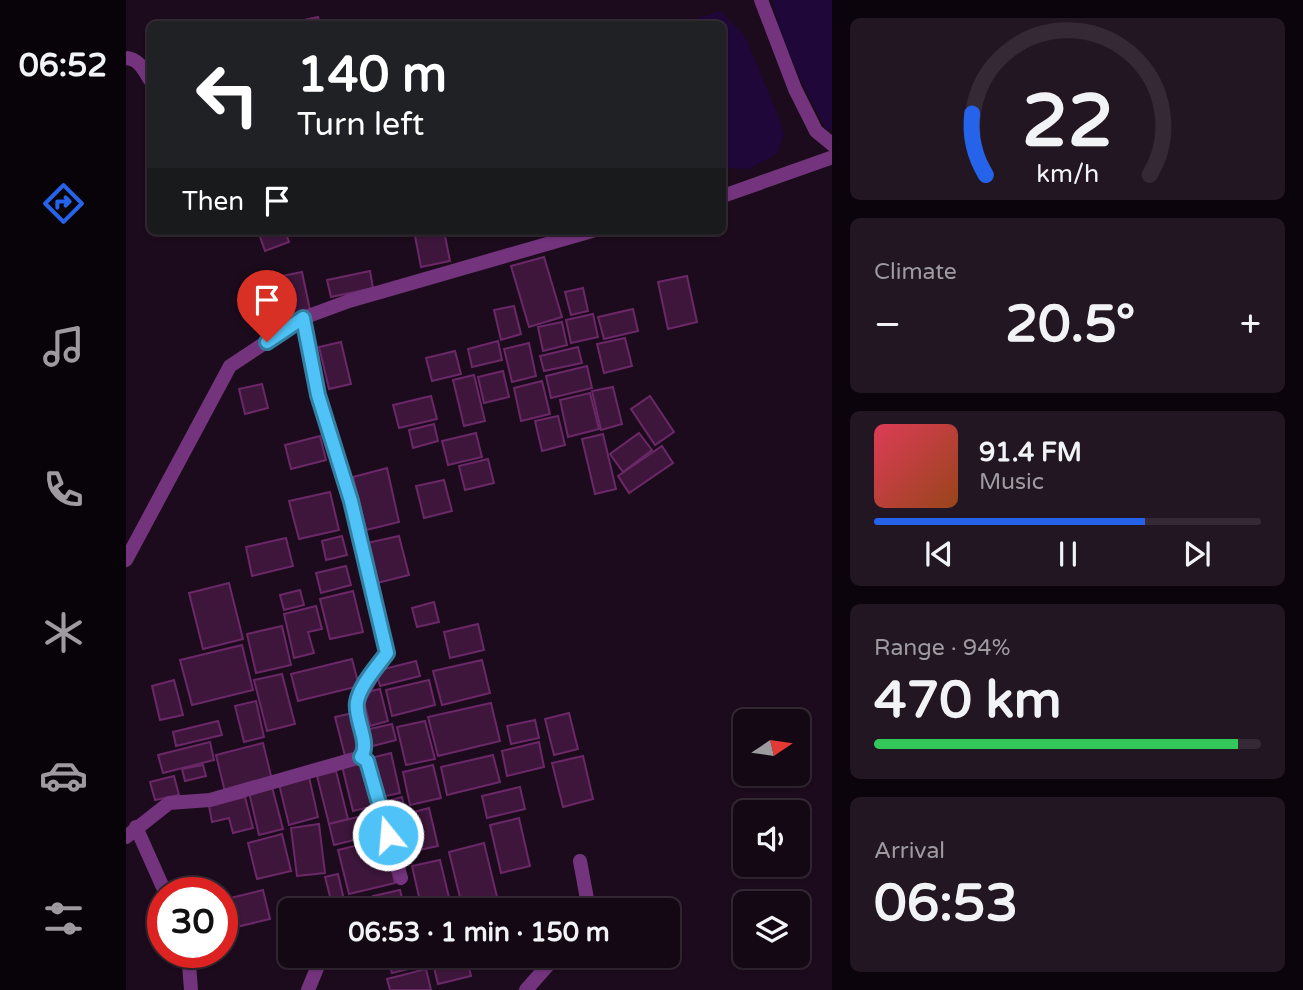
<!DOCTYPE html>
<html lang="en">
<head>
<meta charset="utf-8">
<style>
  :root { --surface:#150815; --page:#221622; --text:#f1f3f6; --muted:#9d9aa0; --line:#342934; --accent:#2563eb }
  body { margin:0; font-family:"Varela Round",sans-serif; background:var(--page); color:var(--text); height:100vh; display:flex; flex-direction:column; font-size:26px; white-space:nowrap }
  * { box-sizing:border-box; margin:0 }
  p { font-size:23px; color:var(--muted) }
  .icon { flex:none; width:38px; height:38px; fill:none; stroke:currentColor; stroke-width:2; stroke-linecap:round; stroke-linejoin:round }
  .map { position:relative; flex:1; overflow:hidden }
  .sheet { display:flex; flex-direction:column; gap:18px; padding:18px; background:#0c040c; width:471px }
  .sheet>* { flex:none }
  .guide { position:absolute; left:21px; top:21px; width:579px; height:214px; border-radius:10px; box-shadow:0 2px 5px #0004,0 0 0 2px var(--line); background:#202124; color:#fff; overflow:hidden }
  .needle { width:46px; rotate:77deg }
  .tools { position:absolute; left:607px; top:709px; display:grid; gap:14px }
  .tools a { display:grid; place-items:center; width:77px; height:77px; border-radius:10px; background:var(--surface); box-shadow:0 2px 5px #0004,0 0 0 2px var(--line); font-size:35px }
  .speed { position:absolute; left:21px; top:877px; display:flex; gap:14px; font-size:35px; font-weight:700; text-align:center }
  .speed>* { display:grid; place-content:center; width:91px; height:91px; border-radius:50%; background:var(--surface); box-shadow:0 2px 5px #0004,0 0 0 2px var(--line); line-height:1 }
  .speed .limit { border:10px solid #d22; background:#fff; color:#111 }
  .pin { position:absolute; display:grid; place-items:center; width:60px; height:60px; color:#fff; margin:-72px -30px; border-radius:50% 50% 50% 0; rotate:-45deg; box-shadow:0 0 7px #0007 }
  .pin .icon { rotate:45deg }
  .me { position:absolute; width:77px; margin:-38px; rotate:343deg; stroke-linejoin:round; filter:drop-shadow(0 0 5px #0008) }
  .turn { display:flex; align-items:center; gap:24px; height:147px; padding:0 35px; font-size:32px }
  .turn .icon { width:91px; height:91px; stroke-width:2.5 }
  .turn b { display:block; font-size:49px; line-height:60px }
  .then { display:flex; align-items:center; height:66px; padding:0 35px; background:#0003; gap:14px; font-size:26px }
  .big { font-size:52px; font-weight:700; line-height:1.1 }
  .sheet .widget { flex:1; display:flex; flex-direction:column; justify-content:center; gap:10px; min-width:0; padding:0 24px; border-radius:10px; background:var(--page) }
  .sheet .dial { align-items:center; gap:0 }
  .dial svg { height:182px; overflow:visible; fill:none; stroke:var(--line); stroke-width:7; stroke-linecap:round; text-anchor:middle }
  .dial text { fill:var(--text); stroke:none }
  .song { display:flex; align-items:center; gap:21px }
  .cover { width:84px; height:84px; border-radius:10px; background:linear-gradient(135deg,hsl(350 70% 55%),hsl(20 70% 35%)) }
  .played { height:7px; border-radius:4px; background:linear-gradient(90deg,var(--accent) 70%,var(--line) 70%) }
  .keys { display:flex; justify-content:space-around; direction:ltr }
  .heat { display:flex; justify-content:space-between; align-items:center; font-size:38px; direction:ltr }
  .charge { height:10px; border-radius:5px; background:linear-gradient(90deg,#34c759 94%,var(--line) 0) }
  .trip { position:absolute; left:152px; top:898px; width:402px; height:70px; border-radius:10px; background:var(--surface); box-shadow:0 2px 5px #0004,0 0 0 2px var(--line); font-weight:700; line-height:70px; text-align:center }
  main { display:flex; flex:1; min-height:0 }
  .tab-bar { display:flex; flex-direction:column; width:126px; justify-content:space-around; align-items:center; background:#080308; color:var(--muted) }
  .tab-bar .icon { width:49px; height:49px }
  .tab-bar .current { color:var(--accent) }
  .tab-bar b { font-size:32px; color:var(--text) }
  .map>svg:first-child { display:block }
  .water { fill:#1f0739 }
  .building { fill:#3e163c; stroke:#6a2867; stroke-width:2 }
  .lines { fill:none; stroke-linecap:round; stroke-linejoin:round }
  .minor { stroke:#74347d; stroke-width:14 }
  .route-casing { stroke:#337fa1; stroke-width:18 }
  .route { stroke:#4fc3f7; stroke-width:12 }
</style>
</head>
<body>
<main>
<nav class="tab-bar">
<b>06:52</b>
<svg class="icon current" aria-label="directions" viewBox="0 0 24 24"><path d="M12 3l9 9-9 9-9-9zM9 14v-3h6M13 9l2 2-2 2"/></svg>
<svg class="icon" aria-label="music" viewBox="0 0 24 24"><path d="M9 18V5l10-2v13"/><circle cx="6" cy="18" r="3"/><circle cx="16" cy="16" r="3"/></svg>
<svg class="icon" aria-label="phone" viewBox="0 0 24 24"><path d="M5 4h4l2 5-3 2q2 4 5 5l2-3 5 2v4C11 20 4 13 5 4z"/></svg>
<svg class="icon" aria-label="climate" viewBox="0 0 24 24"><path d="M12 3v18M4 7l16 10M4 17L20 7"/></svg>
<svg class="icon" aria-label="car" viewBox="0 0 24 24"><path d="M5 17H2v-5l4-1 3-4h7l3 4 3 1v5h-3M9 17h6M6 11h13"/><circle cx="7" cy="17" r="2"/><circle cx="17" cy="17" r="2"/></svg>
<svg class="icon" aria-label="filters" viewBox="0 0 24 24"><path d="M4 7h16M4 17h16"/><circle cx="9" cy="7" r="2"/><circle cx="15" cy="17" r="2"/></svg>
</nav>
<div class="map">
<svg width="707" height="990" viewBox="0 0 707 990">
  <rect width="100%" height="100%" fill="#1c0b1c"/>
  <!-- water -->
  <g class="water">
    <path d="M 646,0 L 706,0 L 706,130 L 700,129 C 679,89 656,45 646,0 Z"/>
    <path d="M 594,11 L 619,36 L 651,112 L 658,134 L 651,154 L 623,169 L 597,168 L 597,24 L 552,24 Z"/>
  </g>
  <!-- building -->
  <g class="building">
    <path d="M 192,17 L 194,24 L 165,24 L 165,23 Z"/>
    <path d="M 132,231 L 159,231 L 163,242 L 139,251 Z"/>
    <path d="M 288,231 L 318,231 L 324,261 L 295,267 Z"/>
    <path d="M 418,257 L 436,317 L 403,327 L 385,266 Z"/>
    <path d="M 244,271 L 247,288 L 205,297 L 201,280 Z"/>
    <path d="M 176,272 L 184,310 L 139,320 L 131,281 Z"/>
    <path d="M 561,276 L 571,322 L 542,329 L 532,282 Z"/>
    <path d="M 457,288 L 462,311 L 445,315 L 439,292 Z"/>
    <path d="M 388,306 L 395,334 L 375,340 L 368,310 Z"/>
    <path d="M 507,309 L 512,331 L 478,339 L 472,317 Z"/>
    <path d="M 467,314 L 472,337 L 445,343 L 440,320 Z"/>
    <path d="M 436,322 L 441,345 L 417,351 L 412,327 Z"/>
    <path d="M 499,338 L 506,366 L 478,373 L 471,344 Z"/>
    <path d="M 372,341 L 376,360 L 346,367 L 342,349 Z"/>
    <path d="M 215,342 L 225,384 L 203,389 L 193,347 Z"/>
    <path d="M 403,343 L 410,376 L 386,382 L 378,349 Z"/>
    <path d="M 452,347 L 456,363 L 418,371 L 414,356 Z"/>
    <path d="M 329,351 L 335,374 L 306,381 L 300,358 Z"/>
    <path d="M 461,366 L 466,388 L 425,398 L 420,376 Z"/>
    <path d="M 377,371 L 383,397 L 358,403 L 352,377 Z"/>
    <path d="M 348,375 L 359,421 L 338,426 L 327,380 Z"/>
    <path d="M 416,381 L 424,414 L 395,421 L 388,388 Z"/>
    <path d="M 136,384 L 142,408 L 119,414 L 113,389 Z"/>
    <path d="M 487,387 L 496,424 L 475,430 L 466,391 Z"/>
    <path d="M 464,393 L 473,429 L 442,437 L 434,400 Z"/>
    <path d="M 305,396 L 311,419 L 273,428 L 267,405 Z"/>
    <path d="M 524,396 L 548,432 L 529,445 L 505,409 Z"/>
    <path d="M 432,416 L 439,445 L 416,451 L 409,421 Z"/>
    <path d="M 308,424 L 312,441 L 287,448 L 283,430 Z"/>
    <path d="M 350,433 L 356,457 L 322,465 L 316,441 Z"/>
    <path d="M 513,433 L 526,450 L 497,472 L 484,454 Z"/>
    <path d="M 477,434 L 490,489 L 469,494 L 456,439 Z"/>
    <path d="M 194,436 L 200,460 L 165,469 L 159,445 Z"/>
    <path d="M 536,446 L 547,463 L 503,493 L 492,476 Z"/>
    <path d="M 362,459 L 368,483 L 339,490 L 333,466 Z"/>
    <path d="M 261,468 L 273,522 L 240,530 L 227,477 Z"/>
    <path d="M 318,480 L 326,511 L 298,518 L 290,486 Z"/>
    <path d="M 204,492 L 213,530 L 173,539 L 163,501 Z"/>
    <path d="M 216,536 L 221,555 L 200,560 L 196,541 Z"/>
    <path d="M 273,536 L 283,575 L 251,583 L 241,543 Z"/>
    <path d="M 160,538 L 167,566 L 126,576 L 120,547 Z"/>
    <path d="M 220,566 L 225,585 L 195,593 L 190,573 Z"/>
    <path d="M 103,583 L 117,639 L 77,649 L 63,593 Z"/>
    <path d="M 174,590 L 178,605 L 158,610 L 154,595 Z"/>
    <path d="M 227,591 L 237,632 L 204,639 L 194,599 Z"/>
    <path d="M 308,602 L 313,622 L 291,627 L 286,608 Z"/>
    <path d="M 190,606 L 196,629 L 182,632 L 188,653 L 168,658 L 158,614 Z"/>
    <path d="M 352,624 L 358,650 L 324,658 L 318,632 Z"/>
    <path d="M 156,626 L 165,665 L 130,673 L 121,634 Z"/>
    <path d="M 116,645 L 127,690 L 66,705 L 54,660 Z"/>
    <path d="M 226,659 L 233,686 L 172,701 L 165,674 Z"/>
    <path d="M 356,660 L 364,693 L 316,705 L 307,671 Z"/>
    <path d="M 290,661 L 294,676 L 254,686 L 250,671 Z"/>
    <path d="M 156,674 L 169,724 L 141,731 L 128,680 Z"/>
    <path d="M 48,680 L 57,715 L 34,720 L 26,686 Z"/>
    <path d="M 303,680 L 309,705 L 266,716 L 260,690 Z"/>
    <path d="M 254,689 L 262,721 L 244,726 L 236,693 Z"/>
    <path d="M 130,701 L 138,737 L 118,742 L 109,706 Z"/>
    <path d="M 365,703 L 374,741 L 312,756 L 302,717 Z"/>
    <path d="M 227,713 L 236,752 L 219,756 L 209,717 Z"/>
    <path d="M 443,713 L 452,749 L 428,755 L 419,719 Z"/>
    <path d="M 409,720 L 413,738 L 385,744 L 381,726 Z"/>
    <path d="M 92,721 L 96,735 L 50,746 L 47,732 Z"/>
    <path d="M 299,721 L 309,759 L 280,765 L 271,727 Z"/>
    <path d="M 266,724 L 270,740 L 243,747 L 239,730 Z"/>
    <path d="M 84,742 L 88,760 L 37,773 L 32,755 Z"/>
    <path d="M 413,742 L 418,767 L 381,776 L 376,751 Z"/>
    <path d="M 137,743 L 146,780 L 99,792 L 90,755 Z"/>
    <path d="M 265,753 L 274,793 L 255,797 L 245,758 Z"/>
    <path d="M 367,755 L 374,782 L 321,795 L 315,767 Z"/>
    <path d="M 457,756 L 467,799 L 437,807 L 426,763 Z"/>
    <path d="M 237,761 L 248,806 L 227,811 L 216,766 Z"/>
    <path d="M 77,765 L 80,776 L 59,781 L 56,769 Z"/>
    <path d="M 307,765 L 315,798 L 284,805 L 277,772 Z"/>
    <path d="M 210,771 L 222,819 L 203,824 L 191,776 Z"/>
    <path d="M 48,776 L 53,795 L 29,800 L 24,782 Z"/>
    <path d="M 183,777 L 192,817 L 163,825 L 153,784 Z"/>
    <path d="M 146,787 L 157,829 L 133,835 L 123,792 Z"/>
    <path d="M 394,787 L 399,809 L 361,818 L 356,796 Z"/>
    <path d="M 119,797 L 127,828 L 107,833 L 103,818 L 86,822 L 83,806 Z"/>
    <path d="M 276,797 L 289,851 L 270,855 L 258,802 Z"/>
    <path d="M 303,808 L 312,846 L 293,850 L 284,813 Z"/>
    <path d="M 252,812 L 256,833 L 208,845 L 203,824 Z"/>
    <path d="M 393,818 L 404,866 L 375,873 L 364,825 Z"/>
    <path d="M 193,824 L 199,873 L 171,876 L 165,828 Z"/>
    <path d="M 156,834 L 165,871 L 131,879 L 122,843 Z"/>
    <path d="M 258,839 L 269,883 L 223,894 L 212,850 Z"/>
    <path d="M 358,843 L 372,901 L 337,910 L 323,852 Z"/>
    <path d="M 314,860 L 326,910 L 296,910 L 286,866 Z"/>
    <path d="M 212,874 L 219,904 L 207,908 L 199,877 Z"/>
    <path d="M 137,890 L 144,919 L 98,930 L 96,900 Z"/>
    <path d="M 274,890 L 279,910 L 251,910 L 247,896 Z"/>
    <path d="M 196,899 L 198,910 L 177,910 L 176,904 Z"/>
    <path d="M 261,956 L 297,956 L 299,965 L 266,973 Z"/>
    <path d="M 305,956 L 340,956 L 345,976 L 312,984 Z"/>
    <path d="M 300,969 L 305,990 L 264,990 L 261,979 Z"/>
  </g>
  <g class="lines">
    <!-- minor -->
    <g class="minor">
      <path d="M 635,0 L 669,89 L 690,131 L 707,145"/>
      <path d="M 0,58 C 13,59 18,70 24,80"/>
      <path d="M 597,196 L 707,157"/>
      <path d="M 0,560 L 104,366 L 177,318 L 223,301 L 466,231"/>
      <path d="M 235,757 L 241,761 L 275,878"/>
      <path d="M 10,827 L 39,892"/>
      <path d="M 0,837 L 43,803 L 84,800 L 235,757 L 239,752 L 231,702 L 260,653 L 225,501 L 192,395 L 177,318"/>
      <path d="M 454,861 L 463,910"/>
      <path d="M 62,952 L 65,990"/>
      <path d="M 182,990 L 196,956"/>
      <path d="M 400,990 L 430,956"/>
    </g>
  </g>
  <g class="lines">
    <defs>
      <path id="route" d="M 141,342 L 177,318 L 192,395 L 225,501 L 261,653 C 251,667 234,685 231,702 C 228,719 245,743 235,757 L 241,761 L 262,835"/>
    </defs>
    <!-- route casing -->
    <use href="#route" class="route-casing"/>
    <!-- route -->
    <use href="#route" class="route"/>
  </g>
</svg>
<div class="tools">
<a><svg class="needle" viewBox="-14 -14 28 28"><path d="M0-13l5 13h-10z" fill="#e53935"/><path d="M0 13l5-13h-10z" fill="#9d9aa0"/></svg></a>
<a><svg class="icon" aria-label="sound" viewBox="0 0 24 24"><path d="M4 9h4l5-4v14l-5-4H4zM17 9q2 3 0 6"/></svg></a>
<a><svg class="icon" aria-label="layers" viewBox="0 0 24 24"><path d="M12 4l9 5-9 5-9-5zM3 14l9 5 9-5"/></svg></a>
</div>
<div class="speed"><div class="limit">30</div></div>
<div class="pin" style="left:141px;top:342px;background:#d93025"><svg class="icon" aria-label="arrive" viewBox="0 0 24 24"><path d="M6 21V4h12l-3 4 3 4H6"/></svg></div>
<svg class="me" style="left:262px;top:835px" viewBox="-20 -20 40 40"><circle r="17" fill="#4fc3f7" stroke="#fff" stroke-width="3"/><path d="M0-11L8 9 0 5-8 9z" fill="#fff"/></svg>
<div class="trip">06:53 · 1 min · 150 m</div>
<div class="guide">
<div class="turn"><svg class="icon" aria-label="left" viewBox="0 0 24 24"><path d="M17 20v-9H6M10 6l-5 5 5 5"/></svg><div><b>140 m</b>Turn left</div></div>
<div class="then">Then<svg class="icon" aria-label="arrive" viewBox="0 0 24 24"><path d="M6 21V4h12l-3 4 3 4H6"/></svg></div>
</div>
</div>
<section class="sheet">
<div class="widget dial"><svg viewBox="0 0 100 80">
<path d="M14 69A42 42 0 1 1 86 69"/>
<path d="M14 69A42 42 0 0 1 8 42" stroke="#2563eb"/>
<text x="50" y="56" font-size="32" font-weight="700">22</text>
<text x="50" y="72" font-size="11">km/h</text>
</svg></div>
<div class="widget"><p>Climate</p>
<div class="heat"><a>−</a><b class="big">20.5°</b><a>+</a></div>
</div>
<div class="widget">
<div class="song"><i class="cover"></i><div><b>91.4 FM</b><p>Music</p></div></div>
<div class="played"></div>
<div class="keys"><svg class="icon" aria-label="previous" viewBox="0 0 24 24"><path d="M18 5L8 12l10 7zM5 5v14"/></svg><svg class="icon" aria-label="pause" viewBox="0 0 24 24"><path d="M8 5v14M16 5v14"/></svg><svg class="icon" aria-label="next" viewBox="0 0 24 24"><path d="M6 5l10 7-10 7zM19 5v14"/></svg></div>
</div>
<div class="widget"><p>Range · 94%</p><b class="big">470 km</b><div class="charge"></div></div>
<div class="widget"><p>Arrival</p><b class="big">06:53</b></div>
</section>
</main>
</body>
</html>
